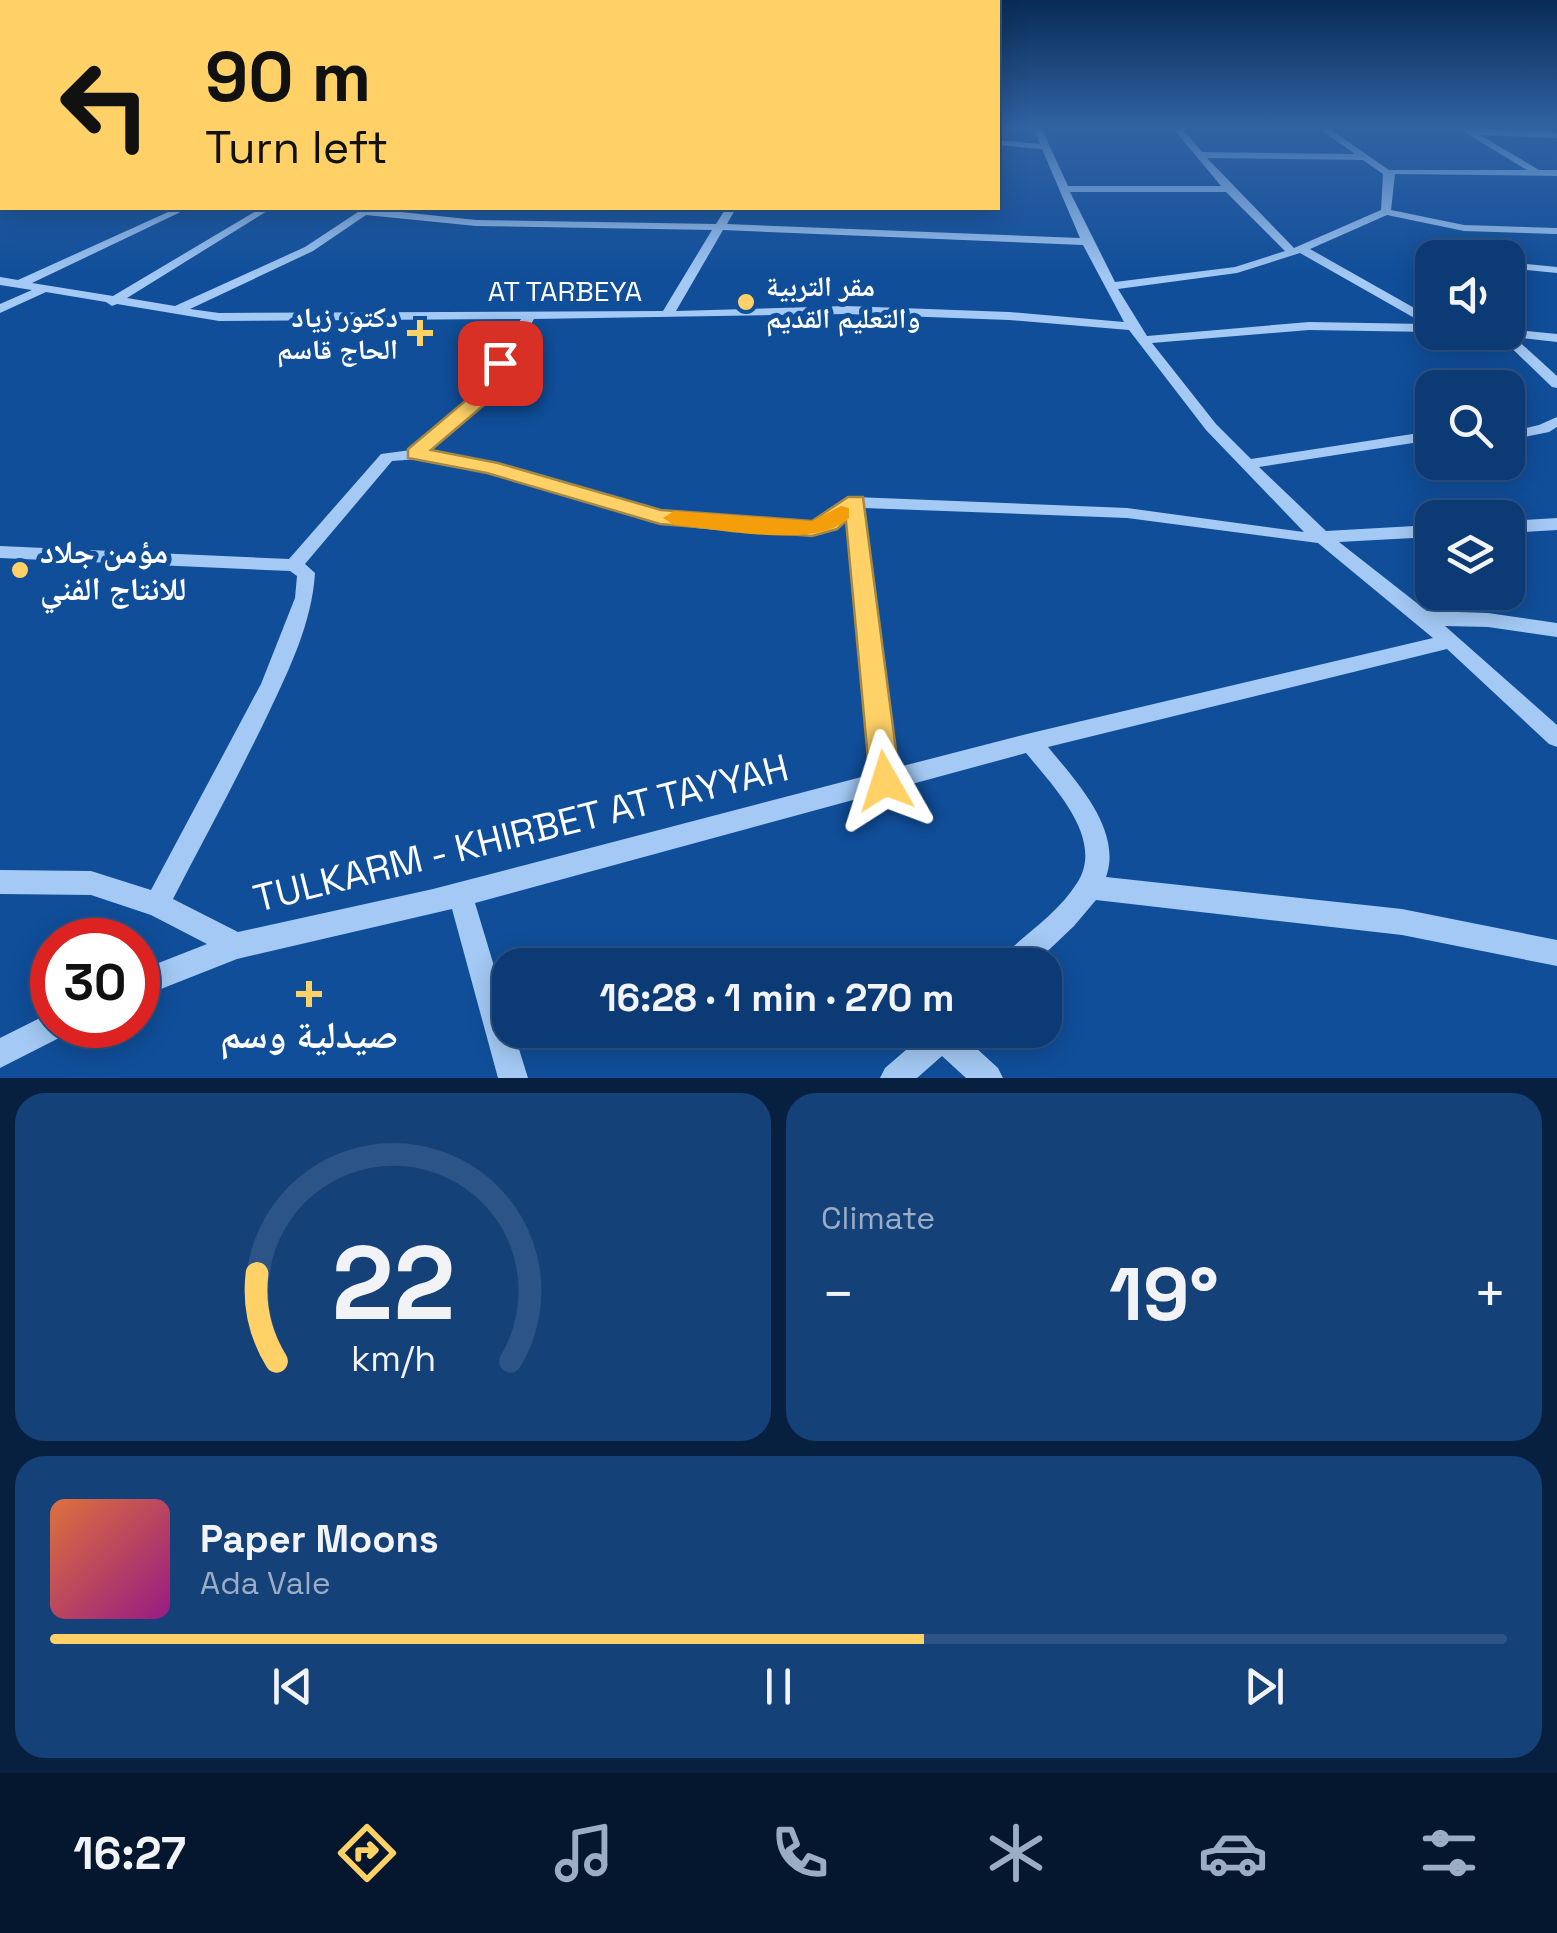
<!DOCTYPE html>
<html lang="en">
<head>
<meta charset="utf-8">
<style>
  :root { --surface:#0c3a74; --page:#154179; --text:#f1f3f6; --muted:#9aadc5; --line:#2c5486; --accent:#ffd167 }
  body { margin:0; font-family:"Space Grotesk","Noto Naskh Arabic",sans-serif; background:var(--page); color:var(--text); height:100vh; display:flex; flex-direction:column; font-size:38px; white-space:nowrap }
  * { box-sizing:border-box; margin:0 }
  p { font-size:32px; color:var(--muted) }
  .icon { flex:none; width:55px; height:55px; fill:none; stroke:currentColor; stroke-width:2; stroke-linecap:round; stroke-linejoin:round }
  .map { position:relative; height:1078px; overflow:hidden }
  .panel { display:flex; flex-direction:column; gap:15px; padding:15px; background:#072040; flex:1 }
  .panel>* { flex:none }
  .guide { position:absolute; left:0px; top:0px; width:1000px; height:210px; box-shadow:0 5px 25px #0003,0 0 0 2px var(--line); background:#ffd167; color:#111; overflow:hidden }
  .controls { position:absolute; left:1415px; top:240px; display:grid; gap:20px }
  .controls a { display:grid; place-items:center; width:110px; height:110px; border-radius:20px; background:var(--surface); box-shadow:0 5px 25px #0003,0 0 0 2px var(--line); font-size:50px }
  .speed { position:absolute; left:30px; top:918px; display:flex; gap:20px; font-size:50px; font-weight:700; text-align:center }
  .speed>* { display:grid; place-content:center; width:130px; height:130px; border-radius:50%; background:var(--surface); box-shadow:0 5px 25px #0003,0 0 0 2px var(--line); line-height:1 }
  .speed .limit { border:15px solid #d22; background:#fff; color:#111 }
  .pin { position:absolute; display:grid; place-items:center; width:85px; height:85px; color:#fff; margin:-42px; border-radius:20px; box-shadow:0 5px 15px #0006 }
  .me { position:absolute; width:110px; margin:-55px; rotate:354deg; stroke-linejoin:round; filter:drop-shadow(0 0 8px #0008) }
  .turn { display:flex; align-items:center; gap:35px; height:210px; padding:0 40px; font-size:45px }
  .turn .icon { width:130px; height:130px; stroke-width:2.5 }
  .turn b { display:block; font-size:70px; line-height:85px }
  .big { font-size:75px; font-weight:600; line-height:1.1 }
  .panel .widget { flex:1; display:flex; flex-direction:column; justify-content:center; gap:15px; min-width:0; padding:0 35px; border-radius:30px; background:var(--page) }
  .panel .dial { align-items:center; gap:0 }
  .dial svg { height:260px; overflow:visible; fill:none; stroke:var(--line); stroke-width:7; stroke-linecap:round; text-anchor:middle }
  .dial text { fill:var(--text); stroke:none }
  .song { display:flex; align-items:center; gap:30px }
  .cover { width:120px; height:120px; border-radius:15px; background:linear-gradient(135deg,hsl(20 70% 55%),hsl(310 70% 35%)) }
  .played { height:10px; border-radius:5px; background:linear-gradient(90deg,var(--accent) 60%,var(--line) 60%) }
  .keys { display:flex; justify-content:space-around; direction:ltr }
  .heat { display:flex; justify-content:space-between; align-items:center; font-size:55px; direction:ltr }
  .panel .tiles { flex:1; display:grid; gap:15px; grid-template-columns:1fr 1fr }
  .widget:last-child { grid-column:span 2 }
  .trip { position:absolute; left:492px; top:948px; width:570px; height:100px; border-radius:30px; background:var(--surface); box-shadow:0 5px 25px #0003,0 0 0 2px var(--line); font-weight:600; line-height:100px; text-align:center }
  .menu { display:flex; height:160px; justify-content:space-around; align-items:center; background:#05172e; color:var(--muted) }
  .menu .icon { width:70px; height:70px }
  .menu .active { color:var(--accent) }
  .menu b { font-size:45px; color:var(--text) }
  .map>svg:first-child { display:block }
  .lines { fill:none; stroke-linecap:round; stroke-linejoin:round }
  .minor { fill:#a3c9f4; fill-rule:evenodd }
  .route { fill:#ffd167; stroke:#a68843; stroke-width:2.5 }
  .slow { fill:#f59e0b }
  .poi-dot { fill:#ffd167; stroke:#104e9a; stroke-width:4 }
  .labels { text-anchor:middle; stroke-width:10; stroke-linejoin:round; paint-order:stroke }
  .far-poi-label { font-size:28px; font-weight:bold; fill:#fff; stroke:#104e9a; text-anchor:start }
  .far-street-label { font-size:28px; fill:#fff; stroke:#104e9a }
  .poi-label { font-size:32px; font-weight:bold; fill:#fff; stroke:#104e9a; text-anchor:start }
  .near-street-label { font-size:38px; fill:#fff; stroke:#104e9a }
  .near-poi-label { font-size:38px; font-weight:bold; fill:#fff; stroke:#104e9a }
</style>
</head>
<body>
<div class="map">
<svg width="1557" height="1078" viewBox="0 0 1557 1078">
  <rect width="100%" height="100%" fill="#104e9a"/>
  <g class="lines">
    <!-- minor -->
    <g class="minor">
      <path d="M 0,127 L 2,127 L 2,131 L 0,132 Z"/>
      <path d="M 1033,127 L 1041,127 L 1068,186 L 1221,186 L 1172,127 L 1181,127 L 1202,152 L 1355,154 L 1317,127 L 1327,127 L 1389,170 L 1527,170 L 1456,127 L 1557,132 L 1557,138 L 1480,135 L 1539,170 L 1557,170 L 1557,176 L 1395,174 L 1391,210 L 1464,225 L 1557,228 L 1557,234 L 1464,231 L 1387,215 L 1310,249 L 1432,318 L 1432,332 L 1309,330 L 1152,343 L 1216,424 L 1251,459 L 1432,431 L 1432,440 L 1259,467 L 1326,531 L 1432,525 L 1432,537 L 1339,542 L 1427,611 L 1488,613 L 1557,623 L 1557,637 L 1488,627 L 1445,626 L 1557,725 L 1557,747 L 1549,744 L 1447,649 L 1048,747 C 1075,780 1123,830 1106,877 L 1402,909 L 1557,940 L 1557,966 L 1402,935 L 1096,900 L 1074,926 L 1033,965 L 1001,965 L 1004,955 C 1028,932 1059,912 1077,883 C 1106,839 1052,785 1026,753 L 475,903 L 510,1019 L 510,1030 L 513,1030 L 528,1078 L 498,1078 L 452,909 L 237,959 L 138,998 L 138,971 L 207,944 L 151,915 L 91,895 L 0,894 L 0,870 L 91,871 L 151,890 L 261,684 L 295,598 L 297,576 L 290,571 L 0,558 L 0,546 L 289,559 L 381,454 L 411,450 L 471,398 L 521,319 L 219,321 L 117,304 L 112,306 L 106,302 L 46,292 L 0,313 L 0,304 L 32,290 L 0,285 L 0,277 L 18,280 L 177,208 L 189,208 L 32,283 L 113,296 L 261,208 L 272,208 L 127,298 L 175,306 L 305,247 L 364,208 L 476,220 L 716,224 L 726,208 L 736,208 L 727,224 L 1080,238 L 1042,149 L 998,145 L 998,140 L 1040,144 ZM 1207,158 L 1363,160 L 1383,174 L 1381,210 L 1294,248 ZM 1070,192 L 1226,192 L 1285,251 L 1235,267 L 1115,282 ZM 366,215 L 476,226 L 712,230 L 663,311 L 219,313 L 190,309 L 313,251 ZM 723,230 L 1083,245 L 1124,322 L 1009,312 L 846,306 L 676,311 ZM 1300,253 L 1425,324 L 1309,322 L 1147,336 L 1118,289 L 1237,273 ZM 846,314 L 1009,320 L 1129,330 L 1206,430 L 1304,532 L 1127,508 L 855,497 C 839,502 829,518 812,523 C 761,520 709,522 659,511 C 581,494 509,458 429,451 L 482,404 L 534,319 ZM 418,459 C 500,467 575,501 655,521 C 692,530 731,531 769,532 C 799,534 824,538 848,517 L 873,774 L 433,889 L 238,932 L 173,899 C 205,837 239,775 269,712 C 290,668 312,622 315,573 L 305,564 L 392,461 ZM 864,508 L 1127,518 L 1318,543 L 1433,638 L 1031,733 L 895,768 Z"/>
      <path d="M 2,146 L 2,152 L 0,153 L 0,147 Z"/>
      <rect x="0" y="176" width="2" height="6"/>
      <path d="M 1457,252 L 1471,256 L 1472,258 L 1453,257 L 1451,255 Z"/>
      <path d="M 1508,262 L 1557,267 L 1557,273 L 1508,268 Z"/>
      <path d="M 1508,329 L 1557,334 L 1557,342 L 1514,337 L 1557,376 L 1557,388 L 1552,387 L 1495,332 L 1508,332 Z"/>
      <path d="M 1557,417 L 1557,427 L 1549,432 L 1508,440 L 1508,432 L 1539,425 Z"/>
      <path d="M 1557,518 L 1557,530 L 1508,533 L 1508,521 Z"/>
      <path d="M 52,1012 L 52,1025 L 69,1025 L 65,1035 L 0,1068 L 0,1038 Z"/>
      <path d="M 929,1030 L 965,1030 L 963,1036 L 998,1068 L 1003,1078 L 966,1078 L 942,1056 L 917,1078 L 880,1078 L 885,1068 Z"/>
    </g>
  </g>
  <!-- sky -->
  <linearGradient id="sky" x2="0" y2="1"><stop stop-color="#092b55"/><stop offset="0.46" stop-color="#3163a3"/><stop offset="1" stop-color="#3163a3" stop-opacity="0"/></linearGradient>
  <rect width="1557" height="278" fill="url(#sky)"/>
  <!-- route -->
  <path class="route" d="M 494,359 L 509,363 L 484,405 L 431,450 L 498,463 L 661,510 L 812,521 L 848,497 L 863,497 L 900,781 L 895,790 L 885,794 L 874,790 L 870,781 L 846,521 L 837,529 L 812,536 L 660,524 L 487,473 L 408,458 L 408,449 L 470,397 Z"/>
  <!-- slow -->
  <path class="slow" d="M 841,506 L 849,508 L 849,518 C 816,550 720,529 674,525 L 663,518 L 674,511 L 812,521 Z"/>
  <!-- markers -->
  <g class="poi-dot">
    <circle cx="746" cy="302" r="10"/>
    <path d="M415 318h10v10h10v10h-10v10h-10v-10h-10v-10h10z"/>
    <circle cx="20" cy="570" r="10"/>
    <path d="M304 979h10v10h10v10h-10v10h-10v-10h-10v-10h10z"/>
  </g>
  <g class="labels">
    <!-- far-poi labels -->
    <g class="far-poi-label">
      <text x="766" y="296">مقر التربية<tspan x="766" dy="32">والتعليم القديم</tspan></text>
      <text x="398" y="327" text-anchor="end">دكتور زياد<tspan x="398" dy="32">الحاج قاسم</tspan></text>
    </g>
    <!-- far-street labels -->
    <g class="far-street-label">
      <text x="565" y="301">AT TARBEYA</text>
    </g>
    <!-- poi labels -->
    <g class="poi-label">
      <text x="40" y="563">مؤمن جلاد<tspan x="40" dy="37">للانتاج الفني</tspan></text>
    </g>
    <!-- near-street labels -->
    <g class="near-street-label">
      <text transform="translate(521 833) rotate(-14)" y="13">TULKARM - KHIRBET AT TAYYAH</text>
    </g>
    <!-- near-poi labels -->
    <g class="near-poi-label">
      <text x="309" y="1048">صيدلية وسم</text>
    </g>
  </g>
</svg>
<div class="controls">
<a><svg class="icon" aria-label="sound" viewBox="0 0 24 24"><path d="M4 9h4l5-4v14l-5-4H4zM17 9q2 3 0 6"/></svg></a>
<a><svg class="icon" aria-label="search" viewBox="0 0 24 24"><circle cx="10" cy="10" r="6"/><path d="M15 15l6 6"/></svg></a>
<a><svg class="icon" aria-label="layers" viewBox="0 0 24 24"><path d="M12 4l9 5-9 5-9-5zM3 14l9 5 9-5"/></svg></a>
</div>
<div class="speed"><div class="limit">30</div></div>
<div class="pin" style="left:500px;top:363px;background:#d93025"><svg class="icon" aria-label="arrive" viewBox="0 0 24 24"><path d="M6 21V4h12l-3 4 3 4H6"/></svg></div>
<svg class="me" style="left:885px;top:781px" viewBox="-20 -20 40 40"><path d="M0-17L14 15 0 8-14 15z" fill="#ffd167" stroke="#fff" stroke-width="4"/></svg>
<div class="trip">16:28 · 1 min · 270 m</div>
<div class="guide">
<div class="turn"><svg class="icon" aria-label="left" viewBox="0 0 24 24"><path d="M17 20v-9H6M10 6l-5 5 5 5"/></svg><div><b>90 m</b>Turn left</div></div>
</div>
</div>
<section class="panel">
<div class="tiles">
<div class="widget dial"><svg viewBox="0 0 100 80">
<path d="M14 69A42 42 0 1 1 86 69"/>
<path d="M14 69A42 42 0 0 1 8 42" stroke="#ffd167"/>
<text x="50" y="56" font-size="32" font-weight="700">22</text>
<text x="50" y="72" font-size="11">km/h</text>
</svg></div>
<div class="widget"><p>Climate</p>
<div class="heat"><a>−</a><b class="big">19°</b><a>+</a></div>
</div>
<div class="widget">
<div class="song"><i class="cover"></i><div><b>Paper Moons</b><p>Ada Vale</p></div></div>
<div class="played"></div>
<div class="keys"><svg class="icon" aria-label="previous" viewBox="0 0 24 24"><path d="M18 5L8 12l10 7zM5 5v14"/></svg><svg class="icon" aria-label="pause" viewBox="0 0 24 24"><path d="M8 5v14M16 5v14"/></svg><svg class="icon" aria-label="next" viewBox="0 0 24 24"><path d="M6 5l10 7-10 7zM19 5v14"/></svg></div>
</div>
</div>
</section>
<nav class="menu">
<b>16:27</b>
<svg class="icon active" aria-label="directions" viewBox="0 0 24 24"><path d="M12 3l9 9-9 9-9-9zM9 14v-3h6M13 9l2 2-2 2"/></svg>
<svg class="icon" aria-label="music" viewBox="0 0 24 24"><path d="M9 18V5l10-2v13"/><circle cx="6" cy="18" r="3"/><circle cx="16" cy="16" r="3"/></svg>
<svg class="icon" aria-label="phone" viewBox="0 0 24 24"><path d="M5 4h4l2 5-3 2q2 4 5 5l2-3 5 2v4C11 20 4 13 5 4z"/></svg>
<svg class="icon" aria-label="climate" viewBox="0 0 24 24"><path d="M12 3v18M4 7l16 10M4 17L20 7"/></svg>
<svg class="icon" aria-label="car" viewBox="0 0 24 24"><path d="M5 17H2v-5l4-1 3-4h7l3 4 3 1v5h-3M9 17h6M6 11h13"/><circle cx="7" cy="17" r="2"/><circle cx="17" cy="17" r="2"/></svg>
<svg class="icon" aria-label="filters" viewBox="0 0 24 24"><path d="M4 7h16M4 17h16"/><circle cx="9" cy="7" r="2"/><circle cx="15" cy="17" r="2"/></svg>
</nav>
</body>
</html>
